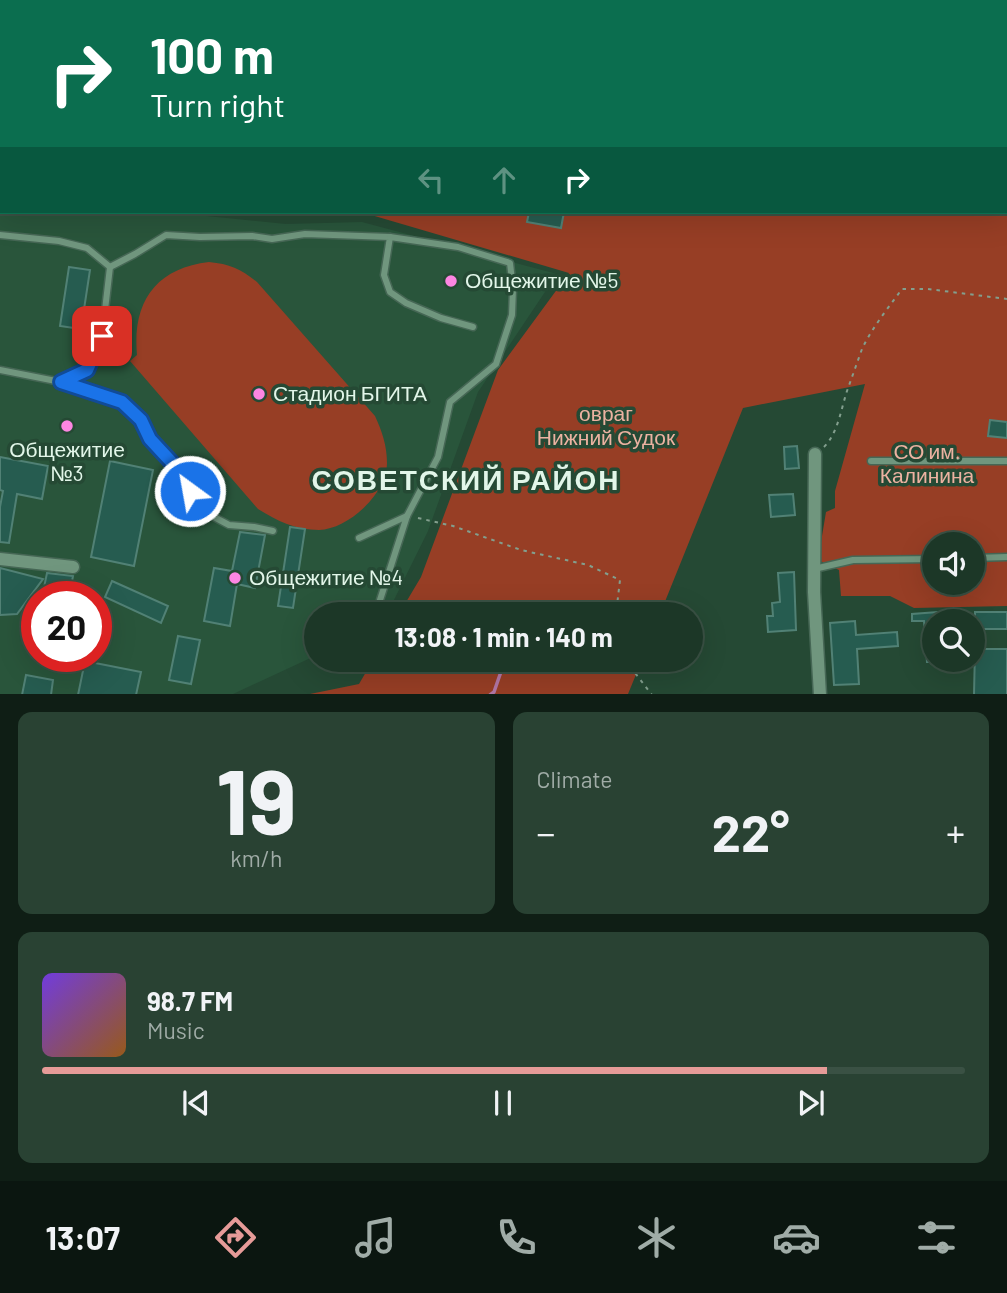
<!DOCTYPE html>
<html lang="en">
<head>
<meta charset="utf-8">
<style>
  :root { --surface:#1c3727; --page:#294233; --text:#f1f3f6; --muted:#a0aca7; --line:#3a5144; --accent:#e69b98 }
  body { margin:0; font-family:Barlow,sans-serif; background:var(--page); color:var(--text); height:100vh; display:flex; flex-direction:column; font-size:26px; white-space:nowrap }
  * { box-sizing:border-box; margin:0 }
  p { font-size:23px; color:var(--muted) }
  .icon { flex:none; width:38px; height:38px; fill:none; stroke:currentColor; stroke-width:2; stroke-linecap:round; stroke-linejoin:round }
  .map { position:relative; height:694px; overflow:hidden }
  .side { display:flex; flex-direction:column; gap:18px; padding:18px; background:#0f1e15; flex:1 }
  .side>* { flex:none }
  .top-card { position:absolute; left:0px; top:0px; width:1008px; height:214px; box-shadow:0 7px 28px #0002,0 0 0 2px var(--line); background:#0b6e4f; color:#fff; overflow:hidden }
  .fabs { position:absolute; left:922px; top:532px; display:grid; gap:14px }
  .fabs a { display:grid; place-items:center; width:63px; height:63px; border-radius:50%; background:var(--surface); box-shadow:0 7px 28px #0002,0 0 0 2px var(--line); font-size:35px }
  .speed { position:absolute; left:21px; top:581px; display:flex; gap:14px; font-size:35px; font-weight:700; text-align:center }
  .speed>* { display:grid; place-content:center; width:91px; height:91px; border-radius:50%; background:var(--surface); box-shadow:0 7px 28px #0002,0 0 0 2px var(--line); line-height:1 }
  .speed .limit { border:10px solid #d22; background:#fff; color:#111 }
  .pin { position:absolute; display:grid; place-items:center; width:60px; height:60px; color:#fff; margin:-30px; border-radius:14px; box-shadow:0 4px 10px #0006 }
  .me { position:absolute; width:77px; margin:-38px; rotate:328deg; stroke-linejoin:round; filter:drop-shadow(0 0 5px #0008) }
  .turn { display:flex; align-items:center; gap:24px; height:147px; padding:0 35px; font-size:32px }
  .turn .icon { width:91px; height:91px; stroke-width:2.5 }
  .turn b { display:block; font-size:49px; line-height:60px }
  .lanes { display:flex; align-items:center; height:66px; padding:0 35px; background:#0003; justify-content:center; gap:35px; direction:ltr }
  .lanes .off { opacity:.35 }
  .big { font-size:52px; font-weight:700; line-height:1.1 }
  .side .tile { flex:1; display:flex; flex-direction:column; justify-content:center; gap:10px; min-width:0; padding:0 24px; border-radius:14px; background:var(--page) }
  .side .dial { align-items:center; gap:0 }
  .dial b { font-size:91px; line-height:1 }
  .song { display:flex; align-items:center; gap:21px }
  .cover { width:84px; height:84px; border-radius:10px; background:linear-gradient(135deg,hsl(260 70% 55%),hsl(30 70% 35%)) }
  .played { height:7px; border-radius:4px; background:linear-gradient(90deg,var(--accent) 85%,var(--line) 85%) }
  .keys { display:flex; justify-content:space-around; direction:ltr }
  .heat { display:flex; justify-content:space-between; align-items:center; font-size:38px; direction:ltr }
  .side .tiles { flex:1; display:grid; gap:18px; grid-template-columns:1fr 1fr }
  .tile:last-child { grid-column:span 2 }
  .trip { position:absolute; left:304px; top:602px; width:399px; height:70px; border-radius:35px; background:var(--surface); box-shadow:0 7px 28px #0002,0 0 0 2px var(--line); font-weight:700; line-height:70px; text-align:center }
  .tab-bar { display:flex; height:112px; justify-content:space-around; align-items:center; background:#0b1610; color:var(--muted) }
  .tab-bar .icon { width:49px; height:49px }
  .tab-bar .active { color:var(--accent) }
  .tab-bar b { font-size:32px; color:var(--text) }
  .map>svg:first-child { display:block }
  .built { fill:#29553b; fill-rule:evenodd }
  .green { fill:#973e25; fill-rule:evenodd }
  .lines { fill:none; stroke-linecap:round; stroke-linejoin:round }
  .stream { stroke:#b277a6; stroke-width:3.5 }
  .building { fill:#265c50; stroke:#518175; stroke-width:2 }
  .service-casing { stroke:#466755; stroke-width:9 }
  .minor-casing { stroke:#466755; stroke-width:15 }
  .path { stroke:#839f8e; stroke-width:2; stroke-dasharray:3.5 5; stroke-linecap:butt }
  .service { stroke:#70967e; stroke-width:6 }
  .minor { stroke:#70967e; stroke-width:12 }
  .route-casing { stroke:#114b97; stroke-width:18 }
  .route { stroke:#1a73e8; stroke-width:12 }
  .poi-dot { fill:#fd86e2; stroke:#254934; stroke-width:2.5 }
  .labels { text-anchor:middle; stroke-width:7; stroke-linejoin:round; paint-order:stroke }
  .poi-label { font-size:21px; fill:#e2f6e9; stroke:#254934; text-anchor:start }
  .park-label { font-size:21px; fill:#ecb2a1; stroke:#254934 }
  .district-label { font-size:28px; font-weight:bold; letter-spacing:2px; fill:#e2f6e9; stroke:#254934 }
</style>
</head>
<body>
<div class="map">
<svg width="1007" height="695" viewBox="0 0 1007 695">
  <rect width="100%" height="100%" fill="#254934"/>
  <!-- built -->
  <path class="built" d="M 2,204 L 2,212 L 167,212 L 286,224 L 362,222 L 557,274 L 478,392 L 428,531 L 391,606 L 379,614 L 317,614 L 317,655 L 233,694 L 0,694 L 0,205 ZM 37,597 L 96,597 L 96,656 L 37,656 Z"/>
  <!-- green -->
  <g class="green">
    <path d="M 0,0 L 805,0 L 806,2 L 2,2 L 2,185 L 0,186 Z"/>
    <path d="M 1007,133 L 1007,606 L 914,608 L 890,596 L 841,596 L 839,570 L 818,560 L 826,512 L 835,508 L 835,491 L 865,384 L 743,408 L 660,614 L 399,614 L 421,577 L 498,370 L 569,273 L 361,212 L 1006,212 ZM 934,544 L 973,544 L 973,583 L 934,583 Z"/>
    <path d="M 209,262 C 230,264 241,269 257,282 L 375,416 C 382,431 387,446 387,463 C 387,493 349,529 319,530 C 296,530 277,521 258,509 L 130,361 L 137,355 C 132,302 156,268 209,262 Z"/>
    <path d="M 373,660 L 642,660 L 628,694 L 310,694 L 359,684 Z"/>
  </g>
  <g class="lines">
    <!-- stream -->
    <path class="stream" d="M 490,695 L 494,692 L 505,660"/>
  </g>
  <!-- building -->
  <g class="building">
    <path d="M 529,212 L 564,212 L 561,228 L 527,222 Z"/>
    <path d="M 69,267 L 90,270 L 81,329 L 60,326 Z"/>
    <path d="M 990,420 L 1007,422 L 1007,438 L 988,436 Z"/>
    <path d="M 797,446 L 799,468 L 785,469 L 784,447 Z"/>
    <path d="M 0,457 L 48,466 L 42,499 L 17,494 L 9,543 L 0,542 L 0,507 L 3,491 L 0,490 Z"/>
    <path d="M 110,461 L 153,470 L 134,566 L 91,557 Z"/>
    <path d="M 793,494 L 795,515 L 771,517 L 769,495 Z"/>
    <path d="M 290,527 L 305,529 L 293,608 L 278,606 Z"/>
    <path d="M 240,532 L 265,535 L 255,588 L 237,584 L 230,626 L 204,621 L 214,568 L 232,571 Z"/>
    <path d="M 0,568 L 43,579 L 17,614 L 0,615 Z"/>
    <path d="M 794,572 L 796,630 L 768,632 L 767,616 L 773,616 L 772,603 L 780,602 L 778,573 Z"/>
    <path d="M 47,573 L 73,576 L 69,597 L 42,597 Z"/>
    <path d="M 112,581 L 168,606 L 161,623 L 105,597 Z"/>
    <path d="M 951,611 L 952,621 L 934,621 L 934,662 L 927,662 L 924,621 L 912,621 L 912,614 Z"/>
    <rect x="975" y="612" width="32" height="17"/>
    <path d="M 855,621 L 856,635 L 897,632 L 898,646 L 857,649 L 859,684 L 834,685 L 830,623 Z"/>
    <path d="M 178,636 L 200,640 L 191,684 L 169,680 Z"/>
    <path d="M 975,649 L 1007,649 L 1007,695 L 974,695 Z"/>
    <path d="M 85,661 L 141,672 L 136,695 L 78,695 Z"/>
    <path d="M 26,675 L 53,680 L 51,695 L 22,695 Z"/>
  </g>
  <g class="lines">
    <defs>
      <g id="service">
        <path d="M 0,235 L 59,241 L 87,248 L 110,267 L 102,336 L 87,370 L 61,382 L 0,370"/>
        <path d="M 110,267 L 135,254 L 166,235 L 200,237 L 252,236 L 272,239 L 305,234 L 390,237 L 384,275 L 390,292 L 406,303 L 441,318 L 473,327"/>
        <path d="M 61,382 L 122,402 L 141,420 L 150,439 L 175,466 L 190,491 L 214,517 L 229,525 L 254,527 L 273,531"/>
        <path d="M 871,461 L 1007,461"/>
        <path d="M 359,538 L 407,516"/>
        <path d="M 973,558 L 1007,557"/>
        <path d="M 814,569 L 853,560 L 934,559"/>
        <path d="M 380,600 L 407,516 L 438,457 L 450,402 L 496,364 L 512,315 L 513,289 L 510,263 L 458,247 L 390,237"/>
      </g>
      <g id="minor">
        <path d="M 972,0 L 981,2"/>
        <path d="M 1006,6 L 1007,7"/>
        <path d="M 815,454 L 814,592 L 820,695"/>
        <path d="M 0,559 L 73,567"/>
      </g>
    </defs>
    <!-- service casing -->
    <use href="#service" class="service-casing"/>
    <!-- minor casing -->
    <use href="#minor" class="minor-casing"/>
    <!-- path -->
    <g class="path">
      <path d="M 824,447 C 838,433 841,409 847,391 C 852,377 857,363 862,349 C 872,328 888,308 902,289 L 928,289 L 1007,299"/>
      <path d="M 418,518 L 453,526 L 521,550 L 588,565 L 620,580 L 616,614"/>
      <path d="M 625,660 L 652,695"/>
    </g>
    <!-- service -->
    <use href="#service" class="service"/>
    <!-- minor -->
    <use href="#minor" class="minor"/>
  </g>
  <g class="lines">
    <defs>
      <path id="route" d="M 102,336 L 87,370 L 61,382 L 122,402 L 141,420 L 150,439 L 175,466 L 190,491"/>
    </defs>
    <!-- route casing -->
    <use href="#route" class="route-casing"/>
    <!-- route -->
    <use href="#route" class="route"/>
  </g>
  <!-- markers -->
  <g class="poi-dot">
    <circle cx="451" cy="281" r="7"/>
    <circle cx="259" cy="394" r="7"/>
    <circle cx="67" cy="426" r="7"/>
    <circle cx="235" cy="578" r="7"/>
  </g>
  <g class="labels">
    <!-- poi labels -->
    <g class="poi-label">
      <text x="465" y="288">Общежитие №5</text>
      <text x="273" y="401">Стадион БГИТА</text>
      <text x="67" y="457" text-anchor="middle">Общежитие<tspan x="67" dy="24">№3</tspan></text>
      <text x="249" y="585">Общежитие №4</text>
    </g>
    <!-- park labels -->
    <g class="park-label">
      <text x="606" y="421">овраг<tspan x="606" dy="24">Нижний Судок</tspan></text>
      <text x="927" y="459">СО им.<tspan x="927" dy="24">Калинина</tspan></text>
    </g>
    <!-- district labels -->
    <g class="district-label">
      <text x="466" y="490">СОВЕТСКИЙ РАЙОН</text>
    </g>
  </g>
</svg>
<div class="fabs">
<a><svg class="icon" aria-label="sound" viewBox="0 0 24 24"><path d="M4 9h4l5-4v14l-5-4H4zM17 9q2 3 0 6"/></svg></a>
<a><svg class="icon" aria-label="search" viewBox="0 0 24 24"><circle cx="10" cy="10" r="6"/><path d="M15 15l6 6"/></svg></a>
</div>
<div class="speed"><div class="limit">20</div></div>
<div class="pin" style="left:102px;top:336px;background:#d93025"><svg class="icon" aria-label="arrive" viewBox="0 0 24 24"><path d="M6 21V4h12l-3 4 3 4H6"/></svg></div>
<svg class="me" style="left:190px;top:491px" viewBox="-20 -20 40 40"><circle r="17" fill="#1a73e8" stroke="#fff" stroke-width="3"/><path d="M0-11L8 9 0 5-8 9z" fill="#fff"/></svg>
<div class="trip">13:08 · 1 min · 140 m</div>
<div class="top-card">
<div class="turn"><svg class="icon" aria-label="right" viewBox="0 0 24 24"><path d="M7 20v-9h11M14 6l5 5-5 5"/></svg><div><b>100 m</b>Turn right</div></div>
<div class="lanes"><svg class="icon off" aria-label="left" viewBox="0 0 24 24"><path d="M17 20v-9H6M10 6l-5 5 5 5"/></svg><svg class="icon off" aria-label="ahead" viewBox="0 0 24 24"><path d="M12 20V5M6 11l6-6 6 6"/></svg><svg class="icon" aria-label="right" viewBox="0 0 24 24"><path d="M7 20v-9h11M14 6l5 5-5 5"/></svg></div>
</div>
</div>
<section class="side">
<div class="tiles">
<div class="tile dial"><b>19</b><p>km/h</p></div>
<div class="tile"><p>Climate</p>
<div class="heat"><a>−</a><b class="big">22°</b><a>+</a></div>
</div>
<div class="tile">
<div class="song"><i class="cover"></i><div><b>98.7 FM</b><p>Music</p></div></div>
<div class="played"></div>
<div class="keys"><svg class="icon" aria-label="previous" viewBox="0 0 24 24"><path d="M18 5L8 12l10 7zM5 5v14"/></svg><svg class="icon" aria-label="pause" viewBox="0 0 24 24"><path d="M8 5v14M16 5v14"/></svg><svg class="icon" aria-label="next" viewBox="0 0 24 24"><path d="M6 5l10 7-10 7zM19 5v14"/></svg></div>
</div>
</div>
</section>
<nav class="tab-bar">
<b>13:07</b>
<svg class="icon active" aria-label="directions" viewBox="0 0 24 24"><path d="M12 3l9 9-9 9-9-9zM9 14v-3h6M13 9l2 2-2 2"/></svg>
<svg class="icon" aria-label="music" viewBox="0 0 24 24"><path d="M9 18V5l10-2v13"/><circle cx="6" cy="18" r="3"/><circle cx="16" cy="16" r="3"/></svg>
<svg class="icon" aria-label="phone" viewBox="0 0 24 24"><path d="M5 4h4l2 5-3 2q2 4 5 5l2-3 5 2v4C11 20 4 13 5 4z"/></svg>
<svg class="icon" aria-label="climate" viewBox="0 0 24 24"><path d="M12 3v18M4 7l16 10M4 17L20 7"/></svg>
<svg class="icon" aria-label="car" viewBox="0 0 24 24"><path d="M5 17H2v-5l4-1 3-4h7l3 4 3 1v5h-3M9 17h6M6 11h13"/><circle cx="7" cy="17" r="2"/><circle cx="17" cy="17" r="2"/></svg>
<svg class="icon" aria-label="filters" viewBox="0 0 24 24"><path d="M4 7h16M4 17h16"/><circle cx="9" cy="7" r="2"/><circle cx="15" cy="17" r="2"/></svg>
</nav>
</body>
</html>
